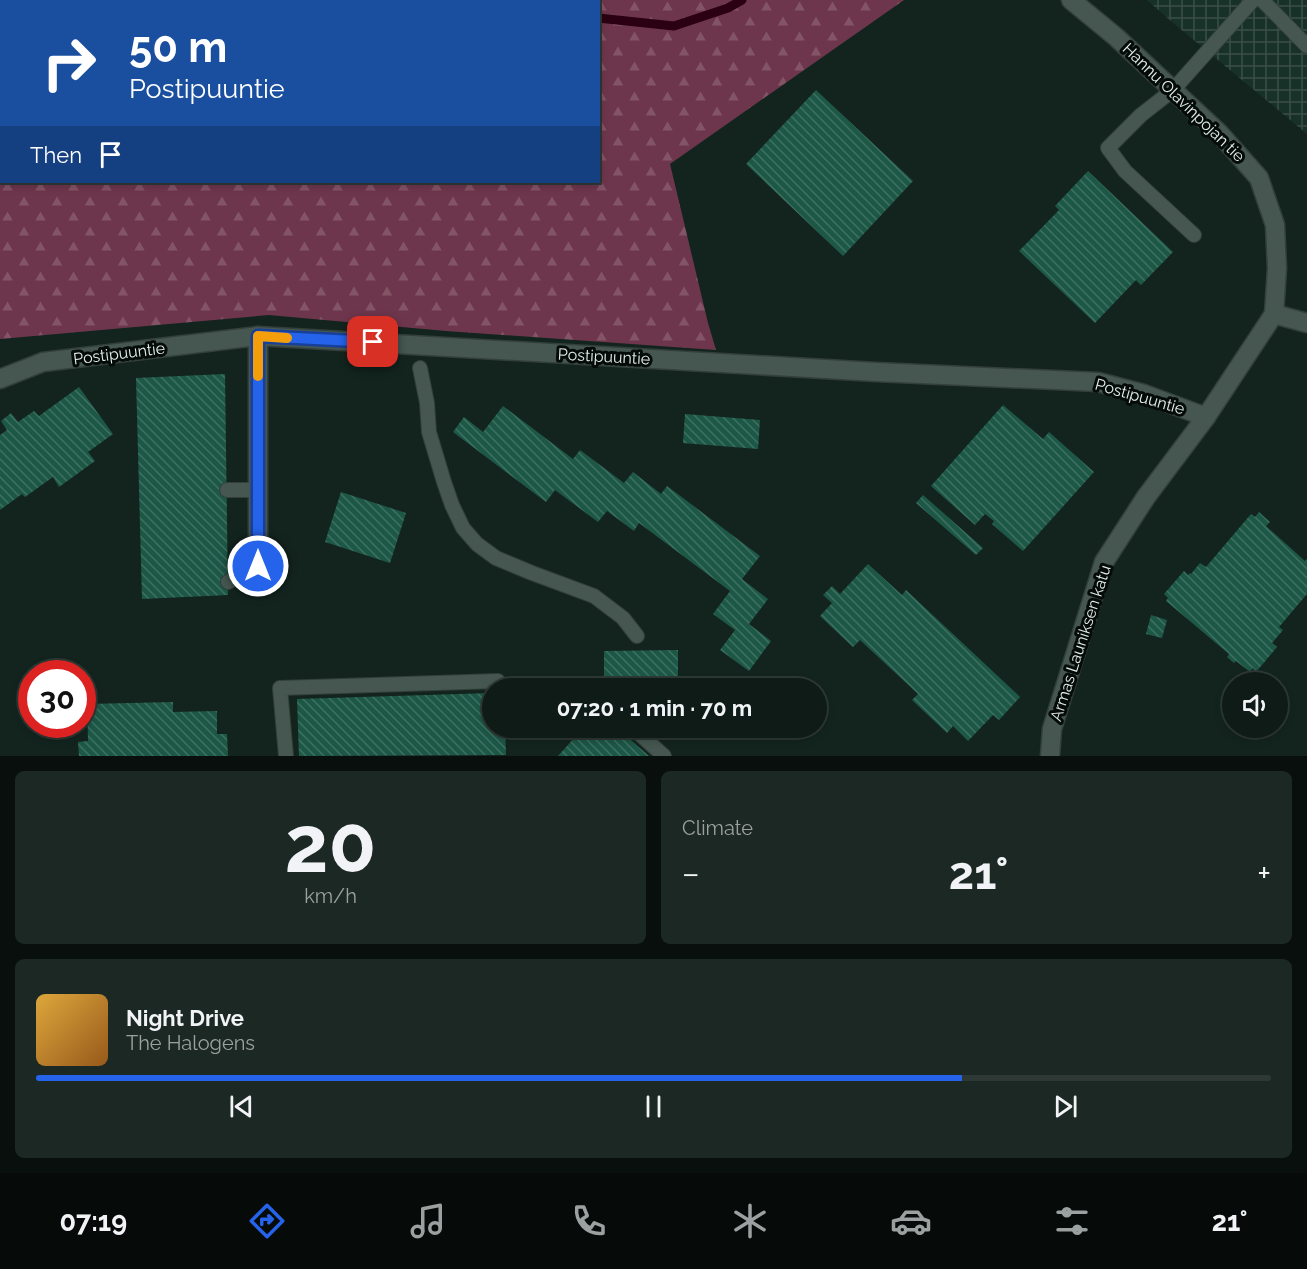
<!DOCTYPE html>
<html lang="en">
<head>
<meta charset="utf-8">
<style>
  :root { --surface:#0e1b16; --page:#1c2823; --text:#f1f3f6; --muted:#9ba1a1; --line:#2e3935; --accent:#2563eb }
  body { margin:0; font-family:Raleway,sans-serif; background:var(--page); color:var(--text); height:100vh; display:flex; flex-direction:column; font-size:22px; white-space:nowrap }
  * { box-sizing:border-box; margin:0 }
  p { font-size:20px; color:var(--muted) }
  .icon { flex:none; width:33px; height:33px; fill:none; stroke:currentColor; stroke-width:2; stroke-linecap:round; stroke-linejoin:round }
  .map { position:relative; height:756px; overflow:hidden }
  .panel { display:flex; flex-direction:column; gap:15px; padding:15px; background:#080f0c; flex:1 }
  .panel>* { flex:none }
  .banner { position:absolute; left:0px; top:0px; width:600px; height:183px; box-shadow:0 3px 9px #0003,0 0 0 2px var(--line); background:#1a4fa0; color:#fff; overflow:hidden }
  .fabs { position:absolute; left:1222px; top:672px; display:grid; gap:12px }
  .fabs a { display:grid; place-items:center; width:66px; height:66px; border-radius:50%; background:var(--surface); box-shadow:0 3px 9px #0003,0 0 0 2px var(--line); font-size:30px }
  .speed { position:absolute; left:18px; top:660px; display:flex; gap:12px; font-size:30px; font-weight:700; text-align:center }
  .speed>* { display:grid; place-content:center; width:78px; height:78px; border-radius:50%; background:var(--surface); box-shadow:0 3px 9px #0003,0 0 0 2px var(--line); line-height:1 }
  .speed .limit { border:9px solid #d22; background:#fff; color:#111 }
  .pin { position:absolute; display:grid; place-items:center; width:51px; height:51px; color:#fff; margin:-26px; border-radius:12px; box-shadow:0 3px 9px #0006 }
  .me { position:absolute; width:66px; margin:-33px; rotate:0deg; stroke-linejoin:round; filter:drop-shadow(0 0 4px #0008) }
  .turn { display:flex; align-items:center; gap:21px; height:126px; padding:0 30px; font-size:27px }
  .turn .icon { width:78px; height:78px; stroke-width:2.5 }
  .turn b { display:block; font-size:42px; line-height:51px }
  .then { display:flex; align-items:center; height:57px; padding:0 30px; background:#0003; gap:12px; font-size:22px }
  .big { font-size:45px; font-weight:700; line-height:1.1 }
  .panel .widget { flex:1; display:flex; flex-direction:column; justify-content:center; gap:9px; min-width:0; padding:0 21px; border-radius:9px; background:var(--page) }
  .panel .dial { align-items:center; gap:0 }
  .dial b { font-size:78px; line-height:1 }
  .song { display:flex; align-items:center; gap:18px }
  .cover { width:72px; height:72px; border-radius:9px; background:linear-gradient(135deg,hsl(40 70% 55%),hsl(30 70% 35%)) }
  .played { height:6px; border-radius:3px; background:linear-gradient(90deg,var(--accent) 75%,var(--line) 75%) }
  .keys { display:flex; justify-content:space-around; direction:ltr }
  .heat { display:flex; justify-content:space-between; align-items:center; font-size:33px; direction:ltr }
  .panel .tiles { flex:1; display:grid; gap:15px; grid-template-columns:1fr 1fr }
  .widget:last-child { grid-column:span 2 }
  .trip { position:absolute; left:482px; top:678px; width:345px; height:60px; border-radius:30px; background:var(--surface); box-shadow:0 3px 9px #0003,0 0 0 2px var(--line); font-weight:700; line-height:60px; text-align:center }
  .dock { display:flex; height:96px; justify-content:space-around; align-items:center; background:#060b09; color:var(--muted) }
  .dock .icon { width:42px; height:42px }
  .dock .active { color:var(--accent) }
  .dock b { font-size:27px; color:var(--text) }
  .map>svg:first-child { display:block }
  .industrial { fill:url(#industrial-grid) }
  .forest { fill:url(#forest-firs); fill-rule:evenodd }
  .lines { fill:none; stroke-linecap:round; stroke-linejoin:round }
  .stream { stroke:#2a0012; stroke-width:9 }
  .building { fill:url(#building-back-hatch) }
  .lane-casing { stroke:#333f3a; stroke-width:16 }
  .street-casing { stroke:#333f3a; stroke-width:21 }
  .lane { stroke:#455750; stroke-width:14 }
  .street { stroke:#455750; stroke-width:18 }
  .route-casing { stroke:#184099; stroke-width:15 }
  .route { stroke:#2563eb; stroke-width:10 }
  .slow { stroke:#f59e0b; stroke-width:10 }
  .labels { text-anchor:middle; stroke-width:6; stroke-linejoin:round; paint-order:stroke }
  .street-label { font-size:16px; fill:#e4efeb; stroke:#050b09 }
</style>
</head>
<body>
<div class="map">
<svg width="1307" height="756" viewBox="0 0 1307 756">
  <defs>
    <pattern id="industrial-grid" width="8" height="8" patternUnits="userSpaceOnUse" patternTransform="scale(1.5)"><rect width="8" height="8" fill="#173028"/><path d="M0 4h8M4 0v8" fill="none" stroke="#394e47"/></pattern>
    <pattern id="forest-firs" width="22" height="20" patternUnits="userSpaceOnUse" patternTransform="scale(1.5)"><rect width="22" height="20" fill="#6e364c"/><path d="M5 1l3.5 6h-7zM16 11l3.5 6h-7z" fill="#835366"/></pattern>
    <pattern id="building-back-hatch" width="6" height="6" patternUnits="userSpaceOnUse" patternTransform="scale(1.5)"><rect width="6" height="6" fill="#1d5847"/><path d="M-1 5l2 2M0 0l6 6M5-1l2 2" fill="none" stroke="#3e7062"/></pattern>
  </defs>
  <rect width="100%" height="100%" fill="#13241e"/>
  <!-- industrial -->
  <path class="industrial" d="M 1147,0 L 1307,0 L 1307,134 L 1172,22 Z"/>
  <!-- forest -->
  <path class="forest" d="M 0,0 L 904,0 L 670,164 L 708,323 L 716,350 L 446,331 L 269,315 L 0,339 ZM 2,2 L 598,2 L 598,182 L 2,182 Z"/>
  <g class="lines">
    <!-- stream -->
    <path class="stream" d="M 598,18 L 674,26 L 728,8 L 742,0"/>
  </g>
  <!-- building -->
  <g class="building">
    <path d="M 816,90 L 913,181 L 843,256 L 746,164 Z"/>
    <path d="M 1088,171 L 1173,252 L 1141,285 L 1136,280 L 1095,323 L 1019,251 L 1059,210 L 1055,206 Z"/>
    <path d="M 225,374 L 228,595 L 142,599 L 136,378 Z"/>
    <path d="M 79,387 L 113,434 L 88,452 L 95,461 L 59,487 L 53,477 L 25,497 L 22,494 L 0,510 L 0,435 L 7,430 L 1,421 L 11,413 L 18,422 L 34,411 L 39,416 Z"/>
    <path d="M 1003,405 L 1043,439 L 1049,432 L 1094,472 L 1023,551 L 992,524 L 994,521 L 985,514 L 975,525 L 931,486 Z"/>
    <path d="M 503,406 L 573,459 L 580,450 L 624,483 L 633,472 L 661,494 L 667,486 L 760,556 L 742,579 L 768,599 L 749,624 L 771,641 L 749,671 L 720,650 L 735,630 L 713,614 L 730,591 L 639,523 L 634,531 L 607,511 L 598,522 L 555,490 L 546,502 L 453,432 L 464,417 L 483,432 Z"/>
    <path d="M 685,414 L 760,420 L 758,449 L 683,443 Z"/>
    <path d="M 341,492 L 406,513 L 390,563 L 325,542 Z"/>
    <path d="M 923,495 L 983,548 L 976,555 L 916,503 Z"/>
    <path d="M 1259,512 L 1270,522 L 1266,526 L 1305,561 L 1307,559 L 1307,594 L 1279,627 L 1283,630 L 1272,643 L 1277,647 L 1256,672 L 1253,668 L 1250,672 L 1236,661 L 1234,663 L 1227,657 L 1229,654 L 1166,601 L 1168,598 L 1164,594 L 1184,571 L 1188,575 L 1190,573 L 1191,574 L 1200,563 L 1206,567 L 1251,514 L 1255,517 Z"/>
    <path d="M 868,564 L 902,595 L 906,590 L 1020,697 L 999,720 L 993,715 L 968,741 L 953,726 L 947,733 L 912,700 L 918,694 L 860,640 L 853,647 L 820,616 L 832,603 L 823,595 L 832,586 L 840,594 Z"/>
    <path d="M 1151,615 L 1167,620 L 1162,638 L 1146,634 Z"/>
    <path d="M 678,650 L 678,676 L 604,677 L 604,651 Z"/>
    <path d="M 492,693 L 492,728 L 505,728 L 506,755 L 299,756 L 297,699 Z"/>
    <path d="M 173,702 L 173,712 L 217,711 L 217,734 L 227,734 L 228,756 L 79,756 L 78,742 L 88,741 L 87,704 Z"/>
    <path d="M 583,728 L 617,728 L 649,756 L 558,756 Z"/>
  </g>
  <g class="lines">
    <defs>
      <g id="lane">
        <path d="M 1262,0 L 1307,46"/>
        <path d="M 1194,235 L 1125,171 L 1108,148 L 1141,115 L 1173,90 L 1253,0"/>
        <path d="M 420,368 L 427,403 L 429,432 L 444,482 L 452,505 L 463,528 L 477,544 L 496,558 L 532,573 L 594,596 L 623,618 L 637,636"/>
        <path d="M 227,490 L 258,490"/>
        <path d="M 228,582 L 258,566"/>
        <path d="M 633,728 L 664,756"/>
        <path d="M 286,756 L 280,688 L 498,681"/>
      </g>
      <g id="street">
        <path d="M 1274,314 L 1307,323"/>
        <path d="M 258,336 L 258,566"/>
        <path d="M 0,379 L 43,362 L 258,336 L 876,372 L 1098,382 L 1144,394 L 1206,417"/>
        <path d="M 1050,756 L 1052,729 L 1104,562 L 1146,497 L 1206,417 L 1274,314 L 1277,268 L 1275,225 L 1259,178 L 1219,133 L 1116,37 L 1071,0"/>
      </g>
    </defs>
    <!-- lane casing -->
    <use href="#lane" class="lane-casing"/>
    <!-- street casing -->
    <use href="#street" class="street-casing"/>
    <!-- lane -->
    <use href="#lane" class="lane"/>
    <!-- street -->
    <use href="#street" class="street"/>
  </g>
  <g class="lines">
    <defs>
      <path id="route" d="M 258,566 L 258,336 L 373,342"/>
    </defs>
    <!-- route casing -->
    <use href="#route" class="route-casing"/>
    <!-- route -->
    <use href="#route" class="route"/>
    <!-- slow -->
    <path class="slow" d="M 258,376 L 258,336 L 287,338"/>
  </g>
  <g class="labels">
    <!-- street labels -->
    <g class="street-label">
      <text transform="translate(1184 102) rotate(44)" y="6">Hannu Olavinpojan tie</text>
      <text transform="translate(119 353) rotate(-7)" y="6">Postipuuntie</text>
      <text transform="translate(604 356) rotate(3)" y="6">Postipuuntie</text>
      <text transform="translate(1140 396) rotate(16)" y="6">Postipuuntie</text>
      <text transform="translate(1080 643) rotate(-72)" y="6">Armas Launiksen katu</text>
    </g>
  </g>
</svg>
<div class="fabs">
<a><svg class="icon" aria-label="sound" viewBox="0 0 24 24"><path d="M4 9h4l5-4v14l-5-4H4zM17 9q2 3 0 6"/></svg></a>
</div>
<div class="speed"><div class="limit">30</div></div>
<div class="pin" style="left:373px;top:342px;background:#d93025"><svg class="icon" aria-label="arrive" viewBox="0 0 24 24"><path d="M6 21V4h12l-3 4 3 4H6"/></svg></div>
<svg class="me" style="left:258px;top:566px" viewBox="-20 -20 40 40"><circle r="17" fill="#2563eb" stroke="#fff" stroke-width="3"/><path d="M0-11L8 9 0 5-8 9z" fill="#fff"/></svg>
<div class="trip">07:20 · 1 min · 70 m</div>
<div class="banner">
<div class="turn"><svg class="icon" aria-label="right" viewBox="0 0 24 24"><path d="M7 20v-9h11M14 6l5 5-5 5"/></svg><div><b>50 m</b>Postipuuntie</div></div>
<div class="then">Then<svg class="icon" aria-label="arrive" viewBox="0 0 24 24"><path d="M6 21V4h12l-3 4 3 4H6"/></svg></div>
</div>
</div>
<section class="panel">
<div class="tiles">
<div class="widget dial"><b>20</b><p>km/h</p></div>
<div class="widget"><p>Climate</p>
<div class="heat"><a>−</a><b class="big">21°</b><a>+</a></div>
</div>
<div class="widget">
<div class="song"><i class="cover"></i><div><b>Night Drive</b><p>The Halogens</p></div></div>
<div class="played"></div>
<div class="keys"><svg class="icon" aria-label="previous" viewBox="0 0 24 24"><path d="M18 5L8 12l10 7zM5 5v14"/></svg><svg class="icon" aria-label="pause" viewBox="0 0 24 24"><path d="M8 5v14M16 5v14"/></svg><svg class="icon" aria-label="next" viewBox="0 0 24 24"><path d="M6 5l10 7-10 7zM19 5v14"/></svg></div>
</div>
</div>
</section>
<nav class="dock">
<b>07:19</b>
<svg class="icon active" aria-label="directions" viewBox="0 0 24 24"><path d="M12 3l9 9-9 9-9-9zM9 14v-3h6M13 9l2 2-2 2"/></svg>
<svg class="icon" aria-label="music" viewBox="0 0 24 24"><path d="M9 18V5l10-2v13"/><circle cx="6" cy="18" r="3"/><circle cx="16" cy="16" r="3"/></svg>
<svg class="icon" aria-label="phone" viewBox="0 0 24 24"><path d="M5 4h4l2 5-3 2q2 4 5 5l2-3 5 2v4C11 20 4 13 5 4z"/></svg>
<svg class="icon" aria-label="climate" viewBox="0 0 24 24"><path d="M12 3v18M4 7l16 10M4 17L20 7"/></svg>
<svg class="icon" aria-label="car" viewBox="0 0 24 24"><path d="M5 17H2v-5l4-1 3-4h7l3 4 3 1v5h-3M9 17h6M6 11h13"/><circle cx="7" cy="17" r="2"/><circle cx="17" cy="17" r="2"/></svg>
<svg class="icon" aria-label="filters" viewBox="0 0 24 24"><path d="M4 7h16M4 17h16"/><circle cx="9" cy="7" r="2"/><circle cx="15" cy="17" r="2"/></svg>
<b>21°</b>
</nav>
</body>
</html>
